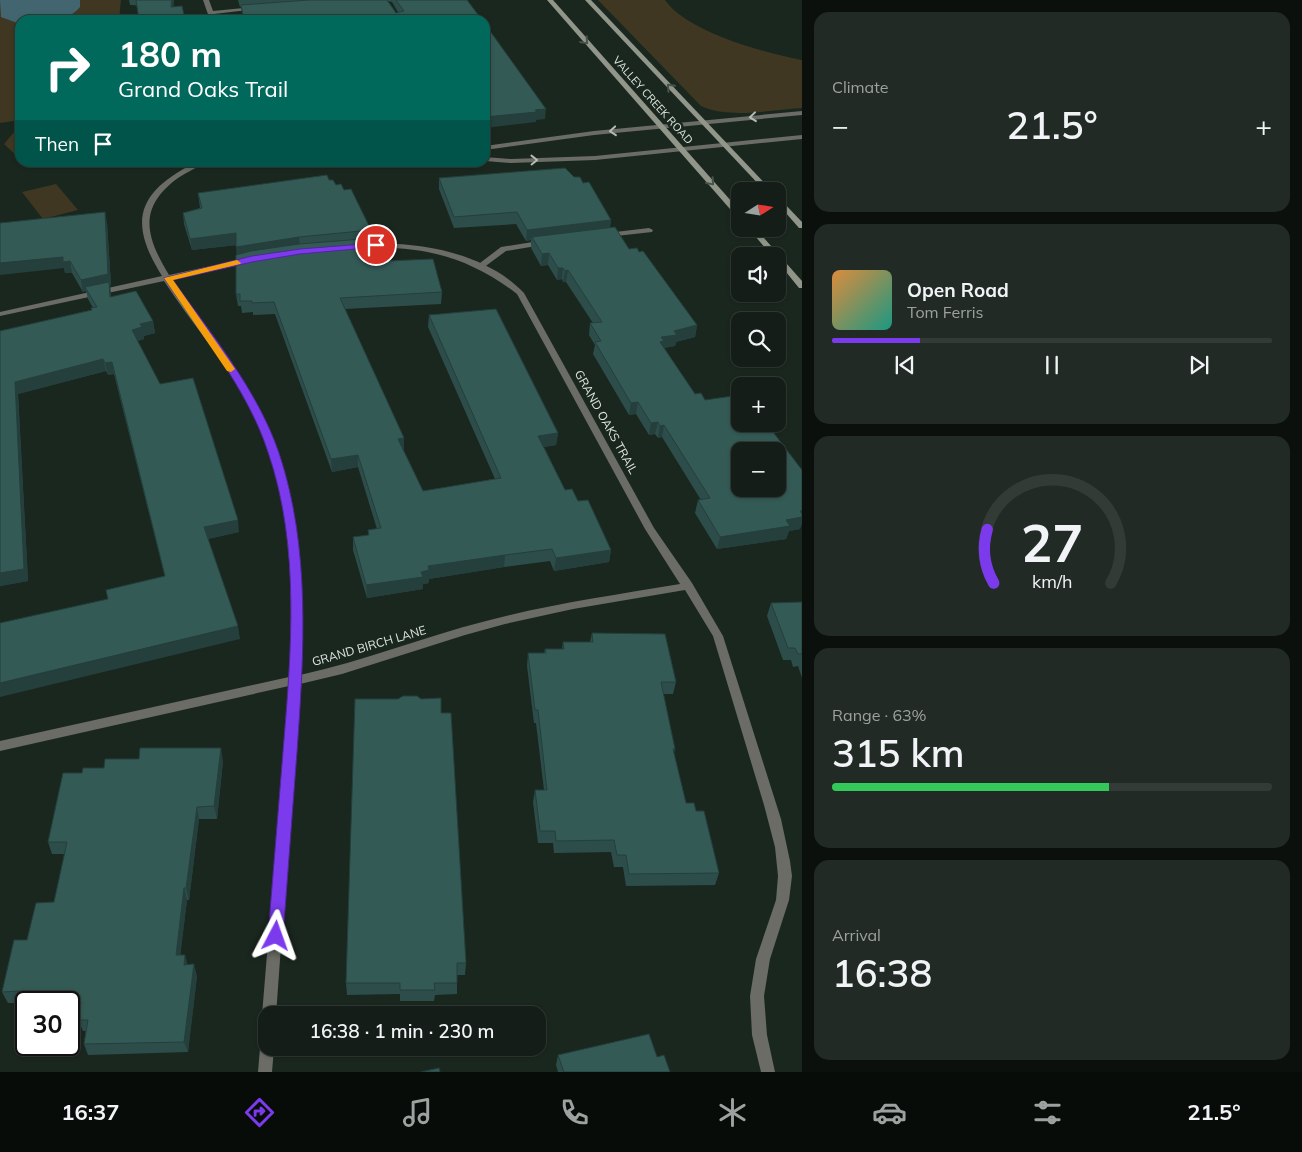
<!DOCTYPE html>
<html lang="en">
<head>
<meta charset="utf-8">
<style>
  :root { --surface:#141d17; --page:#212a24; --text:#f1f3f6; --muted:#9da2a1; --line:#333b36; --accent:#7c3aed }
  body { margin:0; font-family:Mulish,sans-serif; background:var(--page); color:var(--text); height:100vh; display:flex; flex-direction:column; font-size:19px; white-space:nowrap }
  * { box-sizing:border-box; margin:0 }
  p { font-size:16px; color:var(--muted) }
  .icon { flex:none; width:28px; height:28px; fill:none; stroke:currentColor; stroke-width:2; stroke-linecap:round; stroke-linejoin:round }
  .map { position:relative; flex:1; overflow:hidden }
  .panel { display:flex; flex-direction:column; gap:12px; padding:12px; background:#0b100d; width:500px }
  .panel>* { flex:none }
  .hud { position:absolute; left:15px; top:15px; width:475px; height:152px; border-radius:15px; box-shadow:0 1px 4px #0004,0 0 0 1px var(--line); background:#00695c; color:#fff; overflow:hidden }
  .needle { width:32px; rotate:78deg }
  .buttons { position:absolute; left:731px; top:182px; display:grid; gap:10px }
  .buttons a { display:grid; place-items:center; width:55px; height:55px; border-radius:10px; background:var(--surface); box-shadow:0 1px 4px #0004,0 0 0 1px var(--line); font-size:25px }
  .speed { position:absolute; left:15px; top:991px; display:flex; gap:10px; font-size:25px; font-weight:700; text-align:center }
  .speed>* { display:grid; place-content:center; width:65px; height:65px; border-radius:50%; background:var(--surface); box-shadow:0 1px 4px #0004,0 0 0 1px var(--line); line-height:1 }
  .speed .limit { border:2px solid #111; border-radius:8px; background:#fff; color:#111 }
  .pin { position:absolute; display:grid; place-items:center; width:42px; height:42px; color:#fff; margin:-21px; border:2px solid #fff; border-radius:50%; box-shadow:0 1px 5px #0007 }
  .me { position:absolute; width:55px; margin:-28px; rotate:4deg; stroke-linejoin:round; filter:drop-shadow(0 0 4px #0008) }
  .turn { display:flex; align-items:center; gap:18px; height:105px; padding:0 20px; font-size:22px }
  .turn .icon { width:65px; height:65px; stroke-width:2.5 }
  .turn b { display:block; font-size:35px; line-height:42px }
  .then { display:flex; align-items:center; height:48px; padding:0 20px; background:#0003; gap:10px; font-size:19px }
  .big { font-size:38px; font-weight:600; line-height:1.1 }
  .panel .card { flex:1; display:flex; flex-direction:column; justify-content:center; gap:8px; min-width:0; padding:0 18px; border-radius:15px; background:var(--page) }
  .panel .dial { align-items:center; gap:0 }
  .dial svg { height:130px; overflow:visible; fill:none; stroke:var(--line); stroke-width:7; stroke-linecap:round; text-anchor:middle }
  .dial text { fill:var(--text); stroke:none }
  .song { display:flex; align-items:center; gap:15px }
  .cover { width:60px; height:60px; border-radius:8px; background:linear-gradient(135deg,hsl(30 70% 55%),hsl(170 70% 35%)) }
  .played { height:5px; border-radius:2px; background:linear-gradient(90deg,var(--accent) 20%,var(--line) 20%) }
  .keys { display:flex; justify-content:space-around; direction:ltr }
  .heat { display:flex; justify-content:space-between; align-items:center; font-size:28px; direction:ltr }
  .charge { height:8px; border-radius:4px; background:linear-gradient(90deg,#34c759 63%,var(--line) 0) }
  .trip { position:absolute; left:258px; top:1006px; width:288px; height:50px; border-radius:15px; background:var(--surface); box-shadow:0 1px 4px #0004,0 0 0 1px var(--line); font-weight:600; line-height:50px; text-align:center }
  .tabs { display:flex; height:80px; justify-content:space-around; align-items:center; background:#080c09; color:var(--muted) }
  .tabs .icon { width:35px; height:35px }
  .tabs .current { color:var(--accent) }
  .tabs b { font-size:22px; color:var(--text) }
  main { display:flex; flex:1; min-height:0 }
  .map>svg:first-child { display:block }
  .green { fill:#3f3721 }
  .water { fill:#426570 }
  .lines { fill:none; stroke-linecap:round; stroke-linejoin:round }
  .lane { fill:#6a6c65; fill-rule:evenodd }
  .street { fill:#6a6c65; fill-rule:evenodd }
  .secondary { fill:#91958a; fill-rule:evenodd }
  .wall { fill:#2d4d4a; fill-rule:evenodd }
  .shaded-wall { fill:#243f3c }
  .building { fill:#345a56; stroke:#243f3c; fill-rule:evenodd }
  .oneway { stroke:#4a534a }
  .oneway2 { stroke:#b5bbb5 }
  .route { fill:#7c3aed; stroke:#51269a }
  .slow { fill:#f59e0b }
  .labels { text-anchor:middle; stroke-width:5; stroke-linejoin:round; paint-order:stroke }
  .far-street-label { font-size:11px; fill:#dee6e0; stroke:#1a271f }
  .street-label { font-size:12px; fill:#dee6e0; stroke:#1a271f }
</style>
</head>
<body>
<main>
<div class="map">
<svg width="802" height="1072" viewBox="0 0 802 1072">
  <rect width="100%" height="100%" fill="#1a271f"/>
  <!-- green -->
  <g class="green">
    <path d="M 0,0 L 121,0 L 119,20 L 20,20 L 20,120 L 0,123 Z"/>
    <path d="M 598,0 L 665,0 C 687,32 765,53 802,60 L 802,108 C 772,110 728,119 701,106 Z"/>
    <path d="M 20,125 L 20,159 L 4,144 Z"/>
    <path d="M 56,184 L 78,210 L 43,219 L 22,192 Z"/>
  </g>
  <!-- water -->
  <path class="water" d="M 0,0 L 80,0 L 80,7 C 65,25 41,20 20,20 L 20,24 L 1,17 Z"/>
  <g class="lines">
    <!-- lane -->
    <g class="lane">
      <path d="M 649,228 L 653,230 L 652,232 L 607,237 L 603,235 L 607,233 Z"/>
      <path d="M 545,240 L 549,242 L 548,244 L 506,251 L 483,268 L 480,268 L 476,266 L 501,247 Z"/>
    </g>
    <!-- street -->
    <g class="street">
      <path d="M 203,0 L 209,0 L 213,11 L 254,7 L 257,9 L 214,14 L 216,20 L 210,20 Z"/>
      <path d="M 802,111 L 802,115 L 594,135 L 485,150 L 485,146 L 594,131 Z"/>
      <path d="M 802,135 L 802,139 L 595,160 L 511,163 L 485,161 L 485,157 L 511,159 L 595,156 Z"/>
      <path d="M 196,162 L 205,162 C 197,168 187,172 178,178 C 137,208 146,237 169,275 L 248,258 L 252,260 L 248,262 L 171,279 C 197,320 229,356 253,398 C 301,480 304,582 300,675 C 364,661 423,637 486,621 C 550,604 615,595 680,584 L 645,529 L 517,294 C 470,258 426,246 367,248 L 363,246 L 367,244 C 419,241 486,253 524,293 L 654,528 L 692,583 L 723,636 L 781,819 L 790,861 L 792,876 L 789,900 L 770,959 L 764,996 L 767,1035 L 775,1072 L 761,1072 L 752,1035 L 750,996 L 756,959 L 776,900 L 778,876 L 775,847 L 764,805 L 713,636 L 685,590 L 573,609 L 505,624 L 465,635 L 342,674 L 300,684 L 276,1015 L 266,1015 L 266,1021 L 264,1020 L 262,1015 L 289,686 L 0,751 L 0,741 L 289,677 C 294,584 292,483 246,400 C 222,357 190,321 164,281 L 0,316 L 0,312 L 162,276 C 127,220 138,192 196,162 Z"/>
      <path d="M 266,1041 L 266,1048 L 274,1048 L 272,1072 L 258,1072 L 260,1048 L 262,1043 Z"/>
    </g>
    <!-- secondary -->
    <g class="secondary">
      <path d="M 547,0 L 553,0 L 740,211 L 740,217 L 737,217 Z"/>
      <path d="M 585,0 L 591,0 L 772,191 L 765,191 Z"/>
      <path d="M 778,198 L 780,199 L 802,222 L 802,228 L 799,228 L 778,204 Z"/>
      <path d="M 749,229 L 756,229 L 802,281 L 802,288 L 799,288 L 778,262 L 778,256 L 772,256 Z"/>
    </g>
  </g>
  <!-- wall -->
  <g class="wall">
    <path d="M 129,0 L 174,0 L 173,7 L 130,5 Z"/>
    <path d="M 238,0 L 467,0 L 482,20 L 243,20 L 241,7 L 240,7 ZM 387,1 L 392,2 L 398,12 L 396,13 Z"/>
    <path d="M 574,177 L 583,183 L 611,220 L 610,228 L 697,325 L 695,337 L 676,342 L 675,346 L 664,348 L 695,394 L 705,400 L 802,523 L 800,529 L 789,531 L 786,539 L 717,549 L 695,513 L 698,500 L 701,500 L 662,437 L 658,438 L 655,434 L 649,435 L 636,414 L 629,415 L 593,354 L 595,345 L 589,335 L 590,323 L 593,323 L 566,282 L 563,282 L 562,279 L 557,280 L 548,265 L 541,266 L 531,248 L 531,240 L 526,241 L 516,224 L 454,228 L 439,189 L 439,178 Z"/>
    <path d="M 329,180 L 336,185 L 371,230 L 372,238 L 387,261 L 442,292 L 441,304 L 345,309 L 404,438 L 404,451 L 423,491 L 495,479 L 428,327 L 429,315 L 558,433 L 556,445 L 544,447 L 565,490 L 578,501 L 611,550 L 609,562 L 554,571 L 550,561 L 504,567 L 429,579 L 429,583 L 423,584 L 423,589 L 367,598 L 353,550 L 353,537 L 368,535 L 368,530 L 377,529 L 358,467 L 332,472 L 275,314 L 253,315 L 253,312 L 242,313 L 241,306 L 238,306 L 236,294 L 237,255 L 236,245 L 192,250 L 184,224 L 183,213 L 200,208 L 198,193 Z"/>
    <path d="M 107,223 L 111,285 L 110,286 L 111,297 L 153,321 L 155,333 L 144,336 L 144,339 L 137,341 L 160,384 L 239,532 L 208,539 L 240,639 L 108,599 L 165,577 L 114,374 L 108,375 L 106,371 L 18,394 L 28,581 L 0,586 L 0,331 L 91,310 L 93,308 L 88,299 L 86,291 L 83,292 L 72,273 L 65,273 L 64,268 Z"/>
    <path d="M 802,602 L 802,678 L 798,666 L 793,667 L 791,660 L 783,660 L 767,616 L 771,603 Z"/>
    <path d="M 592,633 L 676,682 L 673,694 L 663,694 L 675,749 L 674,753 L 686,803 L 696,811 L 719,873 L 715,885 L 626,886 L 623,867 L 614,867 L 611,852 L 554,853 L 553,843 L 538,843 L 533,802 L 535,790 L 544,790 L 536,723 L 534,723 L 527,666 L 528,653 L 544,653 L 545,649 L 562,649 L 563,642 L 590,642 Z"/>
    <path d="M 398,699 L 441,713 L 466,963 L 465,975 L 457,975 L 457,994 L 435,995 L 434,1001 L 400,1001 L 400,994 L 347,995 L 346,983 Z"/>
    <path d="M 223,761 L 217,819 L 199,819 L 189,900 L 187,900 L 180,955 L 197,976 L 188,1052 L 88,1055 L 84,1044 L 86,1031 L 83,1031 L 78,1020 L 79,1013 L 69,1014 L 69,1002 L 26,1002 L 26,1014 L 22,1014 L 17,1003 L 8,1003 L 2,992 L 27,940 L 54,902 L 65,854 L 52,854 L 48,842 L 82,773 L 104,768 Z"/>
    <path d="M 558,1055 L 657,1057 L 670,1072 L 558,1072 L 556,1065 Z"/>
  </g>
  <!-- shaded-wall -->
  <g class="shaded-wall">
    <path d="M 172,0 L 174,0 L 172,16 L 171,7 Z"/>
    <path d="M 546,109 L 545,119 L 536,120 L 536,122 L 485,128 L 485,117 Z"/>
    <path d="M 105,212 L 107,223 L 111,285 L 110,286 L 111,294 L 112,309 L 85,287 L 86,291 L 83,292 L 81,280 Z"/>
    <path d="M 611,220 L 609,231 L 532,237 L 531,240 L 526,241 L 527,230 Z"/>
    <path d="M 236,233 L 237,245 L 192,250 L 190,239 Z"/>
    <path d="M 299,237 L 300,248 L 237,258 L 236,247 Z"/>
    <path d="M 549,253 L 548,265 L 541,266 L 542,254 Z"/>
    <path d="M 63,257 L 70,261 L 72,273 L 65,273 L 64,268 L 0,275 L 0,263 Z"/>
    <path d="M 558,268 L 563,268 L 562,279 L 557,280 Z"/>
    <path d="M 568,270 L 566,282 L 563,282 L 565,271 Z"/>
    <path d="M 153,321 L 155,333 L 144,336 L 144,339 L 134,342 L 132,330 L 140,324 Z"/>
    <path d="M 697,325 L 695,337 L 676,342 L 675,346 L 663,348 L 658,354 L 661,337 L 674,331 Z"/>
    <path d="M 103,359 L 106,371 L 18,394 L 28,581 L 0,586 L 0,573 L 15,382 Z"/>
    <path d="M 112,362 L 114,374 L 108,375 L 105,363 Z"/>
    <path d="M 638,402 L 636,414 L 629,415 L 631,403 Z"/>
    <path d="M 658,422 L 655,434 L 649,435 L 651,423 Z"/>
    <path d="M 664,425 L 662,437 L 658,438 L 660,426 Z"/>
    <path d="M 558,433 L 556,445 L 537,448 L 538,436 Z"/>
    <path d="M 404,438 L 404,451 L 398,439 Z"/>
    <path d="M 358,455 L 358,467 L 332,472 L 331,459 Z"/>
    <path d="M 800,511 L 802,511 L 802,523 L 800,529 L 789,531 L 786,539 L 717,549 L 720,537 L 786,520 Z"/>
    <path d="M 238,520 L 239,532 L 206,539 L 204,527 Z"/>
    <path d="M 611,550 L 609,562 L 554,571 L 556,558 Z"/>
    <path d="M 505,555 L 504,567 L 429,579 L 429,583 L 423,584 L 423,589 L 367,598 L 366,585 L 421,572 L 428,566 Z"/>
    <path d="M 238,626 L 240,639 L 0,697 L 0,683 Z"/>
    <path d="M 221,748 L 223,761 L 217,819 L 214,806 Z"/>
    <path d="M 197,807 L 199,819 L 189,900 L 186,888 Z"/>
    <path d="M 184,888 L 187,900 L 179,967 L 176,955 Z"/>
    <path d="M 185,955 L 188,966 L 184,965 Z"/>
    <path d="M 194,964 L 197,976 L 188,1052 L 184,1042 Z"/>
  </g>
  <!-- building -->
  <g class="building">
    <path d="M 136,0 L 172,0 L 171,7 L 182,6 L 185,20 L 139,20 Z"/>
    <path d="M 309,0 L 387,0 L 396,13 L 404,11 L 396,0 L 467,0 L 482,20 L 244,20 L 241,5 Z"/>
    <path d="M 485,24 L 546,109 L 535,110 L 537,112 L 485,117 Z"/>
    <path d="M 565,168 L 574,177 L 580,177 L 583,183 L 589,182 L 611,220 L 527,230 L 517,212 L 454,217 L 439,178 Z"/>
    <path d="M 327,175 L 329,180 L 333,180 L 336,185 L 341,184 L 344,190 L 351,189 L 371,230 L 299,237 L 236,247 L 236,233 L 190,239 L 183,213 L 202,208 L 198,193 Z"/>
    <path d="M 105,212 L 108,274 L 81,280 L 70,261 L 63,262 L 63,257 L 0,263 L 0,223 Z"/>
    <path d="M 615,227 L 629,249 L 637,248 L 639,252 L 643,251 L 697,325 L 674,331 L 677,335 L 661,337 L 664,341 L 660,342 L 695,394 L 701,393 L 705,400 L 740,395 L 740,424 L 767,424 L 802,470 L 802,511 L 800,511 L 802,514 L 802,517 L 786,520 L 790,526 L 720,537 L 698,500 L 710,498 L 664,425 L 660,426 L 658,422 L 651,423 L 638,402 L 631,403 L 595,342 L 601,341 L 590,323 L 602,322 L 568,270 L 565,271 L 563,268 L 558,268 L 549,253 L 542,254 L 532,237 ZM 740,451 L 778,451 L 778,489 L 740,489 Z"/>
    <path d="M 375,238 L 387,261 L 433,259 L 442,292 L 340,298 L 404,438 L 398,439 L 423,491 L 501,478 L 429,315 L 496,309 L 558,433 L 538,436 L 565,490 L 572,489 L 578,501 L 588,500 L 611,550 L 556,558 L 552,549 L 505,555 L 428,566 L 429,570 L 421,572 L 423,577 L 366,585 L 353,537 L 369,535 L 368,530 L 381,528 L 358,455 L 331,459 L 274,302 L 252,303 L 252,301 L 240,301 L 240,294 L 236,294 L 236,255 L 251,251 L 299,244 Z"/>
    <path d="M 109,282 L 110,297 L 136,291 L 153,321 L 140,324 L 142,327 L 132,330 L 160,384 L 193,378 L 238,520 L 204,527 L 238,626 L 0,683 L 0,623 L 108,599 L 106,590 L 165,576 L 112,362 L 105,363 L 103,359 L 15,382 L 24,569 L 0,573 L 0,331 L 92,310 L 91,308 L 97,307 L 85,287 Z"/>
    <path d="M 802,602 L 802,654 L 798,654 L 795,648 L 788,648 L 771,603 Z"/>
    <path d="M 592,633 L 665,634 L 676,682 L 661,682 L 675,749 L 673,749 L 686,803 L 694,803 L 696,811 L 704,811 L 719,873 L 629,874 L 626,855 L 617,855 L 614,840 L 556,841 L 555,831 L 540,831 L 535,790 L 547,790 L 538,710 L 535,710 L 528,653 L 546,653 L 545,649 L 564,649 L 563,642 L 593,642 Z"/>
    <path d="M 403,696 L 417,696 L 421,699 L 441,698 L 441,713 L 451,713 L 466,963 L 457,963 L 457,983 L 434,983 L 435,990 L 400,990 L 400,983 L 346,983 L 355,699 L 398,699 Z"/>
    <path d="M 140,748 L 221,748 L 214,806 L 197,807 L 186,888 L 184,888 L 176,955 L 185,955 L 184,965 L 194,964 L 184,1042 L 84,1044 L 88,1020 L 78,1020 L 81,1002 L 16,1003 L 19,991 L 2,992 L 14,940 L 27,940 L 36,903 L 54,902 L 67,842 L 48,842 L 63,773 L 82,773 L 83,768 L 104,768 L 105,759 L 139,759 Z"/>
    <path d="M 649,1034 L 657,1057 L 664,1055 L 670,1072 L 564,1072 L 558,1055 Z"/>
    <path d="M 439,1068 L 440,1072 L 421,1072 Z"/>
  </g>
  <!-- one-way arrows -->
  <defs><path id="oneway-chevron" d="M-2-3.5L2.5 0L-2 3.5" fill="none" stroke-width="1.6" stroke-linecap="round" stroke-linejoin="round" transform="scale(1.25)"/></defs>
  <g class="oneway">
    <use href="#oneway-chevron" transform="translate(585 41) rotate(49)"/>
    <use href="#oneway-chevron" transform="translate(670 87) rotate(-133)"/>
    <use href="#oneway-chevron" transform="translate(711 182) rotate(49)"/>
  </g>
  <g class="oneway2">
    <use href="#oneway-chevron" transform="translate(753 117) rotate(174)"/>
    <use href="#oneway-chevron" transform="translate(613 131) rotate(175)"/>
    <use href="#oneway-chevron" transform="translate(534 160) rotate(-1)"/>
  </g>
  <!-- route -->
  <path class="route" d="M 376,243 L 378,243 L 378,247 L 300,254 L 252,262 L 173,280 C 211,334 257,389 279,453 C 311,549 304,653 297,752 C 292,813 288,875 283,936 L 281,941 L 276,944 L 270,941 L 268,936 C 273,875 278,813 283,752 C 291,653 301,548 268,452 C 247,388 201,333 164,278 L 252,256 L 300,249 Z"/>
  <!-- slow -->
  <path class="slow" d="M 237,260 L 241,263 L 240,264 L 173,280 L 235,369 L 231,372 L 227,371 L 164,278 Z"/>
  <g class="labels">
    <!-- far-street labels -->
    <g class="far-street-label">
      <text transform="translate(653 100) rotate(48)" y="4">VALLEY CREEK ROAD</text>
    </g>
    <!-- street labels -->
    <g class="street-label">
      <text transform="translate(606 422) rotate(61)" y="4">GRAND OAKS TRAIL</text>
      <text transform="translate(369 646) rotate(-16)" y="4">GRAND BIRCH LANE</text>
    </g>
  </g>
</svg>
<div class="buttons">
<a><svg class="needle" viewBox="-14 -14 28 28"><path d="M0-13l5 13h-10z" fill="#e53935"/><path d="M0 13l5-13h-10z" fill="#9da2a1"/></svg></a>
<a><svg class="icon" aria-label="sound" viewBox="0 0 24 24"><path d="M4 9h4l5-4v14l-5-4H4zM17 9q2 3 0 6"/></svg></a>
<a><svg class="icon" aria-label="search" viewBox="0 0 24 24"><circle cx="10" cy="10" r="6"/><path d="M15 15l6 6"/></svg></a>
<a>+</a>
<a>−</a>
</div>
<div class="speed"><div class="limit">30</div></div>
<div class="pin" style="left:376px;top:245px;background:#d93025"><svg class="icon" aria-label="arrive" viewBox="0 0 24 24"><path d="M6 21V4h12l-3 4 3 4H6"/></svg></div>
<svg class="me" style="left:276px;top:936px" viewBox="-20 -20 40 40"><path d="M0-17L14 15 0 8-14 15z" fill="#7c3aed" stroke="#fff" stroke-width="4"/></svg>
<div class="trip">16:38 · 1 min · 230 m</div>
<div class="hud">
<div class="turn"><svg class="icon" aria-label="right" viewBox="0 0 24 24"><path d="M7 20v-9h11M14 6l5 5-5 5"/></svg><div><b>180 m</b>Grand Oaks Trail</div></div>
<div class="then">Then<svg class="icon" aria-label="arrive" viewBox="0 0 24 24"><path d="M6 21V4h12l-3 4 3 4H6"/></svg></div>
</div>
</div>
<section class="panel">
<div class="card"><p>Climate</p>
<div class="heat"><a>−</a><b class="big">21.5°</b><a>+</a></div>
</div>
<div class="card">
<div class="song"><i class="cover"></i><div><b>Open Road</b><p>Tom Ferris</p></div></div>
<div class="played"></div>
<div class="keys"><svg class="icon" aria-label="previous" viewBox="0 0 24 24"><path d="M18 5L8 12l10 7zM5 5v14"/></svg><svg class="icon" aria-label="pause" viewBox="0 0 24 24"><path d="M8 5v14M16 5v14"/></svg><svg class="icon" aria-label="next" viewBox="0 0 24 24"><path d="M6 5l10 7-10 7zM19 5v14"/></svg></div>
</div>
<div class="card dial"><svg viewBox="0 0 100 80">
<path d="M14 69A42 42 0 1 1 86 69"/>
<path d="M14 69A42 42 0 0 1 10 36" stroke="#7c3aed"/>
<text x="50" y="56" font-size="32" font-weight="700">27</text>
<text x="50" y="72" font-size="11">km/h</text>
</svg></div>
<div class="card"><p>Range · 63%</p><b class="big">315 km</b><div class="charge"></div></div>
<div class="card"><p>Arrival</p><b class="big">16:38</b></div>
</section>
</main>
<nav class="tabs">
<b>16:37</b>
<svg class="icon current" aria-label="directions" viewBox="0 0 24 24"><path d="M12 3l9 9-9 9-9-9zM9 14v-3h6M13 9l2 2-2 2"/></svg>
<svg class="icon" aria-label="music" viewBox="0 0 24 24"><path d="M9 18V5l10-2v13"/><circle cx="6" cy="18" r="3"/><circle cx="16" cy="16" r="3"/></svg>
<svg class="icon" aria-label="phone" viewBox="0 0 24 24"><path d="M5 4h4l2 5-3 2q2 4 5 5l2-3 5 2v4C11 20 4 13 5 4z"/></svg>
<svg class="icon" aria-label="climate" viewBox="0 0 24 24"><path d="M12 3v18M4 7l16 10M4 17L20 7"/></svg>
<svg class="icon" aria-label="car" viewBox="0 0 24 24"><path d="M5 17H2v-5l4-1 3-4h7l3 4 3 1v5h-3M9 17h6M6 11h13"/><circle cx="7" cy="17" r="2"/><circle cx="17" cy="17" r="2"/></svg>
<svg class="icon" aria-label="filters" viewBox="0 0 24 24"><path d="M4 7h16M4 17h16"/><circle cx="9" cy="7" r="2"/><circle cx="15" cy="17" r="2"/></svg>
<b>21.5°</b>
</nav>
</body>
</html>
